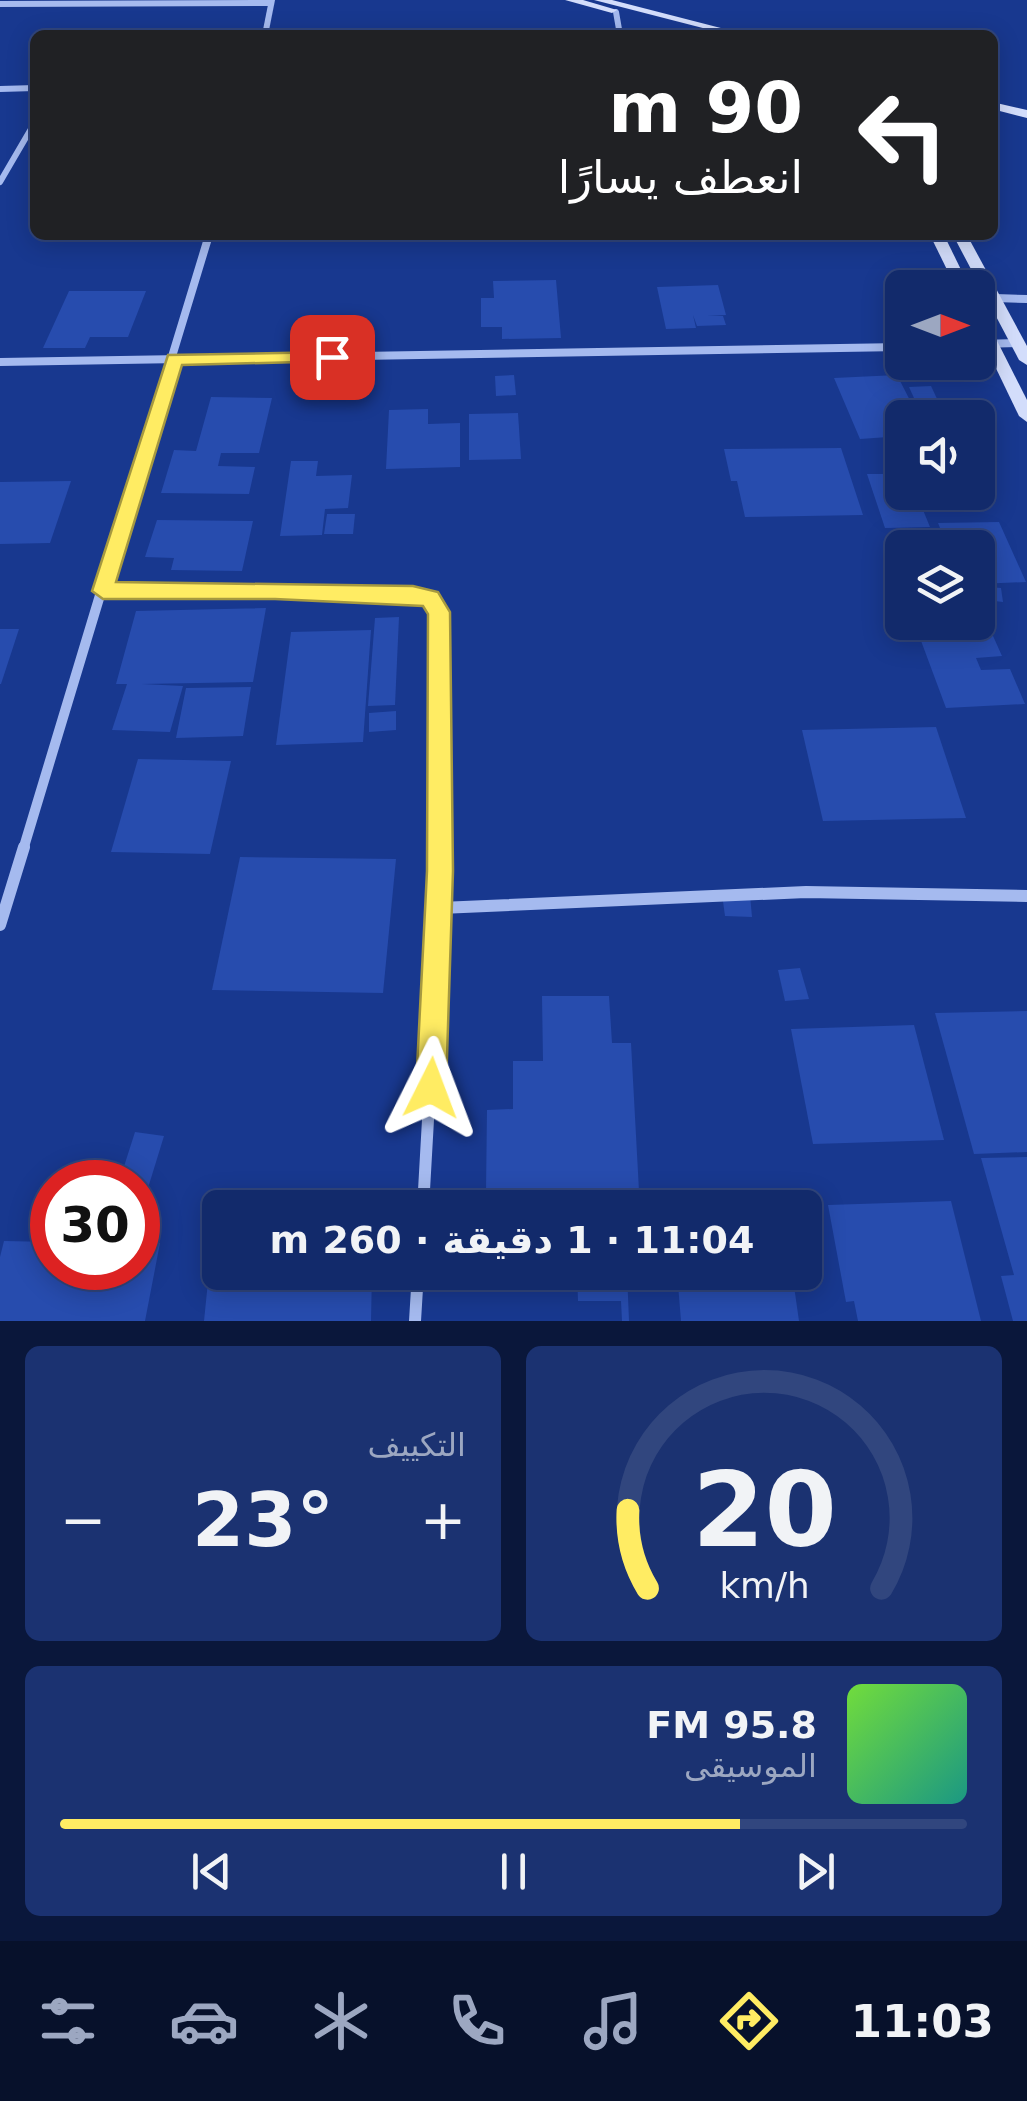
<!DOCTYPE html>
<html lang="ar">
<head>
<meta charset="utf-8">
<style>
  :root { --surface:#122a6b; --page:#1b3271; --text:#f1f3f6; --muted:#9ca7c1; --line:#31467e; --accent:#ffec63 }
  body { margin:0; font-family:"DejaVu Sans",Cairo,sans-serif; background:var(--page); color:var(--text); direction:rtl; height:100vh; display:flex; flex-direction:column; font-size:38px; white-space:nowrap }
  * { box-sizing:border-box; margin:0 }
  p { font-size:32px; color:var(--muted) }
  .icon { flex:none; width:55px; height:55px; fill:none; stroke:currentColor; stroke-width:2; stroke-linecap:round; stroke-linejoin:round }
  .map { position:relative; height:1321px; overflow:hidden; direction:ltr }
  .panel { display:flex; flex-direction:column; gap:25px; padding:25px; background:#0a173b; flex:1 }
  .panel>* { flex:none }
  .guide { position:absolute; left:30px; top:30px; width:968px; height:210px; border-radius:15px; box-shadow:0 5px 25px #0003,0 0 0 2px var(--line); direction:rtl; background:#202124; color:#fff; overflow:hidden }
  .needle { width:65px; rotate:90deg }
  .buttons { position:absolute; left:885px; top:270px; display:grid; gap:20px }
  .buttons a { display:grid; place-items:center; width:110px; height:110px; border-radius:15px; background:var(--surface); box-shadow:0 5px 25px #0003,0 0 0 2px var(--line); font-size:50px }
  .speed { position:absolute; left:30px; top:1160px; display:flex; gap:20px; font-size:50px; font-weight:700; text-align:center }
  .speed>* { display:grid; place-content:center; width:130px; height:130px; border-radius:50%; background:var(--surface); box-shadow:0 5px 25px #0003,0 0 0 2px var(--line); line-height:1 }
  .speed .limit { border:15px solid #d22; background:#fff; color:#111 }
  .pin { position:absolute; display:grid; place-items:center; width:85px; height:85px; color:#fff; margin:-42px; border-radius:20px; box-shadow:0 5px 15px #0006 }
  .me { position:absolute; width:110px; margin:-55px; rotate:3deg; stroke-linejoin:round; filter:drop-shadow(0 0 8px #0008) }
  .turn { display:flex; align-items:center; gap:35px; height:210px; padding:0 30px; font-size:45px }
  .turn .icon { width:130px; height:130px; stroke-width:2.5 }
  .turn b { display:block; font-size:70px; line-height:85px }
  .big { font-size:75px; font-weight:700; line-height:1.1 }
  .panel .tile { flex:1; display:flex; flex-direction:column; justify-content:center; gap:15px; min-width:0; padding:0 35px; border-radius:15px; background:var(--page) }
  .panel .dial { align-items:center; gap:0 }
  .dial svg { height:260px; overflow:visible; fill:none; stroke:var(--line); stroke-width:7; stroke-linecap:round; text-anchor:middle }
  .dial text { fill:var(--text); stroke:none }
  .song { display:flex; align-items:center; gap:30px }
  .cover { width:120px; height:120px; border-radius:15px; background:linear-gradient(135deg,hsl(100 70% 55%),hsl(170 70% 35%)) }
  .played { height:10px; border-radius:5px; background:linear-gradient(90deg,var(--accent) 75%,var(--line) 75%) }
  .keys { display:flex; justify-content:space-around; direction:ltr }
  .heat { display:flex; justify-content:space-between; align-items:center; font-size:55px; direction:ltr }
  .panel .tiles { flex:1; display:grid; gap:25px; grid-template-columns:1fr 1fr }
  .tile:last-child { grid-column:span 2 }
  .trip { position:absolute; left:202px; top:1190px; width:620px; height:100px; border-radius:15px; background:var(--surface); box-shadow:0 5px 25px #0003,0 0 0 2px var(--line); font-weight:700; line-height:100px; text-align:center; direction:rtl }
  .tabs { display:flex; height:160px; justify-content:space-around; align-items:center; background:#07112b; color:var(--muted) }
  .tabs .icon { width:70px; height:70px }
  .tabs .current { color:var(--accent) }
  .tabs b { font-size:45px; color:var(--text) }
  .map>svg:first-child { display:block }
  .building { fill:#274cae }
  .lines { fill:none; stroke-linecap:round; stroke-linejoin:round }
  .street-far3 { stroke:#a5baef; stroke-width:6 }
  .street-far2 { stroke:#a5baef; stroke-width:8 }
  .street-far1 { stroke:#a5baef; stroke-width:10 }
  .street { stroke:#a5baef; stroke-width:12 }
  .secondary { fill:#d3ddfb; fill-rule:evenodd }
  .route { fill:#ffec63; stroke:#a69940; stroke-width:2.5 }
</style>
</head>
<body>
<div class="map">
<svg width="1027" height="1321" viewBox="0 0 1027 1321">
  <rect width="100%" height="100%" fill="#18388f"/>
  <!-- building -->
  <g class="building">
    <path d="M 556,280 L 561,338 L 502,339 L 502,327 L 481,327 L 481,298 L 494,298 L 493,281 Z"/>
    <path d="M 718,285 L 726,315 L 707,316 L 723,316 L 726,325 L 697,326 L 693,315 L 696,328 L 666,329 L 657,287 Z"/>
    <path d="M 69,291 L 146,291 L 128,337 L 90,337 L 85,348 L 43,348 Z"/>
    <path d="M 514,375 L 516,395 L 496,396 L 495,376 Z"/>
    <path d="M 897,375 L 919,418 L 902,418 L 902,436 L 860,439 L 834,378 Z"/>
    <path d="M 931,386 L 946,418 L 923,418 L 909,387 Z"/>
    <path d="M 211,397 L 272,398 L 259,453 L 221,453 L 218,466 L 255,467 L 249,494 L 161,493 L 174,450 L 196,451 Z"/>
    <path d="M 428,409 L 428,424 L 460,423 L 460,467 L 386,469 L 389,410 Z"/>
    <path d="M 518,413 L 521,459 L 469,460 L 469,414 Z"/>
    <path d="M 841,448 L 863,515 L 745,517 L 737,481 L 731,481 L 724,449 Z"/>
    <path d="M 890,459 L 902,459 L 902,492 L 974,492 L 981,508 L 923,510 L 930,527 L 885,528 L 867,474 L 895,474 Z"/>
    <path d="M 291,461 L 318,461 L 316,476 L 352,475 L 348,508 L 325,509 L 322,535 L 280,536 Z"/>
    <path d="M 71,481 L 50,543 L 0,544 L 0,482 Z"/>
    <path d="M 327,514 L 355,514 L 353,534 L 324,534 Z"/>
    <path d="M 157,520 L 253,521 L 242,571 L 171,570 L 174,558 L 145,557 Z"/>
    <path d="M 999,522 L 1026,582 L 978,584 L 978,548 L 948,548 L 938,523 Z"/>
    <path d="M 902,577 L 902,615 L 884,579 Z"/>
    <path d="M 978,586 L 1001,588 L 1003,602 L 978,599 Z"/>
    <path d="M 266,608 L 253,682 L 142,684 L 183,686 L 170,732 L 112,730 L 127,684 L 116,684 L 136,611 Z"/>
    <path d="M 399,617 L 395,705 L 368,706 L 375,618 Z"/>
    <path d="M 989,627 L 1002,656 L 976,658 L 981,670 L 1010,669 L 1025,704 L 946,708 L 917,630 Z"/>
    <path d="M 0,629 L 19,629 L 1,684 L 0,684 Z"/>
    <path d="M 371,630 L 363,742 L 276,745 L 291,632 Z"/>
    <path d="M 251,687 L 243,736 L 176,738 L 186,688 Z"/>
    <path d="M 396,711 L 396,730 L 369,732 L 369,713 Z"/>
    <path d="M 936,727 L 966,818 L 823,821 L 802,730 Z"/>
    <path d="M 138,759 L 231,761 L 210,854 L 111,852 Z"/>
    <path d="M 240,857 L 396,859 L 383,993 L 212,990 Z"/>
    <path d="M 722,894 L 750,895 L 752,917 L 725,916 Z"/>
    <path d="M 800,968 L 809,999 L 785,1001 L 778,970 Z"/>
    <path d="M 542,996 L 609,996 L 612,1043 L 631,1043 L 639,1191 L 486,1192 L 487,1110 L 513,1109 L 513,1061 L 543,1061 Z"/>
    <path d="M 1027,1011 L 1027,1152 L 974,1154 L 935,1013 Z"/>
    <path d="M 914,1025 L 944,1140 L 813,1144 L 791,1029 Z"/>
    <path d="M 135,1132 L 164,1136 L 148,1188 L 138,1186 L 138,1182 L 119,1182 Z"/>
    <path d="M 1027,1157 L 1027,1321 L 1013,1321 L 1001,1276 L 1014,1275 L 981,1158 Z"/>
    <path d="M 544,1197 L 623,1198 L 624,1208 L 544,1208 Z"/>
    <path d="M 671,1198 L 781,1198 L 783,1208 L 672,1208 Z"/>
    <path d="M 951,1201 L 981,1321 L 858,1321 L 854,1301 L 846,1302 L 828,1205 Z"/>
    <path d="M 4,1241 L 52,1242 L 52,1268 L 138,1268 L 138,1243 L 160,1243 L 145,1321 L 0,1321 L 0,1257 Z"/>
    <path d="M 211,1252 L 220,1252 L 220,1272 L 372,1272 L 371,1321 L 204,1321 Z"/>
    <path d="M 577,1272 L 627,1272 L 629,1321 L 622,1321 L 621,1301 L 578,1301 Z"/>
    <path d="M 677,1272 L 792,1272 L 799,1321 L 681,1321 Z"/>
  </g>
  <g class="lines">
    <!-- street-far3 -->
    <g class="street-far3">
      <path d="M 0,4 L 271,3"/>
      <path d="M 616,12 L 620,35"/>
      <path d="M 265,35 L 272,0"/>
      <path d="M 0,89 L 35,88"/>
      <path d="M 0,182 L 35,122"/>
    </g>
    <!-- street-far2 -->
    <g class="street-far2">
      <path d="M 995,298 L 1027,299"/>
      <path d="M 978,344 L 1018,343"/>
      <path d="M 0,362 L 902,347"/>
      <path d="M 132,488 L 209,235"/>
    </g>
    <!-- street-far1 -->
    <g class="street-far1">
      <path d="M 103,591 L 413,594 L 430,598 L 439,612 L 440,850"/>
      <path d="M 23,850 L 133,486"/>
    </g>
    <!-- street -->
    <g class="street">
      <path d="M 440,908 L 806,892 L 1027,896"/>
      <path d="M 0,925 L 24,847"/>
      <path d="M 423,1208 L 440,908 L 440,847"/>
      <path d="M 415,1321 L 418,1272"/>
    </g>
    <!-- secondary -->
    <g class="secondary">
      <path d="M 565,0 L 583,0 L 617,10 L 612,13 Z"/>
      <path d="M 594,0 L 612,0 L 748,35 L 730,35 Z"/>
      <path d="M 992,102 L 1027,110 L 1027,118 L 992,109 Z"/>
      <path d="M 930,235 L 944,235 L 970,288 L 956,288 Z"/>
      <path d="M 953,235 L 967,235 L 1027,346 L 1027,365 L 1019,360 Z"/>
      <path d="M 978,312 L 985,317 L 1027,400 L 1027,422 L 1019,416 L 978,331 Z"/>
    </g>
  </g>
  <!-- route -->
  <path class="route" d="M 332,352 L 338,353 L 338,361 L 182,365 L 116,582 L 413,586 L 438,592 L 450,612 L 453,871 L 446,1088 L 442,1098 L 431,1102 L 420,1098 L 416,1088 L 427,871 L 428,614 L 423,606 L 275,599 L 103,599 L 92,591 L 168,355 Z"/>
</svg>
<div class="buttons">
<a><svg class="needle" viewBox="-14 -14 28 28"><path d="M0-13l5 13h-10z" fill="#e53935"/><path d="M0 13l5-13h-10z" fill="#9ca7c1"/></svg></a>
<a><svg class="icon" aria-label="sound" viewBox="0 0 24 24"><path d="M4 9h4l5-4v14l-5-4H4zM17 9q2 3 0 6"/></svg></a>
<a><svg class="icon" aria-label="layers" viewBox="0 0 24 24"><path d="M12 4l9 5-9 5-9-5zM3 14l9 5 9-5"/></svg></a>
</div>
<div class="speed"><div class="limit">30</div></div>
<div class="pin" style="left:332px;top:357px;background:#d93025"><svg class="icon" aria-label="arrive" viewBox="0 0 24 24"><path d="M6 21V4h12l-3 4 3 4H6"/></svg></div>
<svg class="me" style="left:431px;top:1088px" viewBox="-20 -20 40 40"><path d="M0-17L14 15 0 8-14 15z" fill="#ffec63" stroke="#fff" stroke-width="4"/></svg>
<div class="trip">11:04 · 1 دقيقة · 260 m</div>
<div class="guide">
<div class="turn"><svg class="icon" aria-label="left" viewBox="0 0 24 24"><path d="M17 20v-9H6M10 6l-5 5 5 5"/></svg><div><b>90 m</b>انعطف يسارًا</div></div>
</div>
</div>
<section class="panel">
<div class="tiles">
<div class="tile dial"><svg viewBox="0 0 100 80">
<path d="M14 69A42 42 0 1 1 86 69"/>
<path d="M14 69A42 42 0 0 1 8 45" stroke="#ffec63"/>
<text x="50" y="56" font-size="32" font-weight="700">20</text>
<text x="50" y="72" font-size="11">km/h</text>
</svg></div>
<div class="tile"><p>التكييف</p>
<div class="heat"><a>−</a><b class="big">23°</b><a>+</a></div>
</div>
<div class="tile">
<div class="song"><i class="cover"></i><div><b>95.8 FM</b><p>الموسيقى</p></div></div>
<div class="played"></div>
<div class="keys"><svg class="icon" aria-label="previous" viewBox="0 0 24 24"><path d="M18 5L8 12l10 7zM5 5v14"/></svg><svg class="icon" aria-label="pause" viewBox="0 0 24 24"><path d="M8 5v14M16 5v14"/></svg><svg class="icon" aria-label="next" viewBox="0 0 24 24"><path d="M6 5l10 7-10 7zM19 5v14"/></svg></div>
</div>
</div>
</section>
<nav class="tabs">
<b>11:03</b>
<svg class="icon current" aria-label="directions" viewBox="0 0 24 24"><path d="M12 3l9 9-9 9-9-9zM9 14v-3h6M13 9l2 2-2 2"/></svg>
<svg class="icon" aria-label="music" viewBox="0 0 24 24"><path d="M9 18V5l10-2v13"/><circle cx="6" cy="18" r="3"/><circle cx="16" cy="16" r="3"/></svg>
<svg class="icon" aria-label="phone" viewBox="0 0 24 24"><path d="M5 4h4l2 5-3 2q2 4 5 5l2-3 5 2v4C11 20 4 13 5 4z"/></svg>
<svg class="icon" aria-label="climate" viewBox="0 0 24 24"><path d="M12 3v18M4 7l16 10M4 17L20 7"/></svg>
<svg class="icon" aria-label="car" viewBox="0 0 24 24"><path d="M5 17H2v-5l4-1 3-4h7l3 4 3 1v5h-3M9 17h6M6 11h13"/><circle cx="7" cy="17" r="2"/><circle cx="17" cy="17" r="2"/></svg>
<svg class="icon" aria-label="filters" viewBox="0 0 24 24"><path d="M4 7h16M4 17h16"/><circle cx="9" cy="7" r="2"/><circle cx="15" cy="17" r="2"/></svg>
</nav>
</body>
</html>
